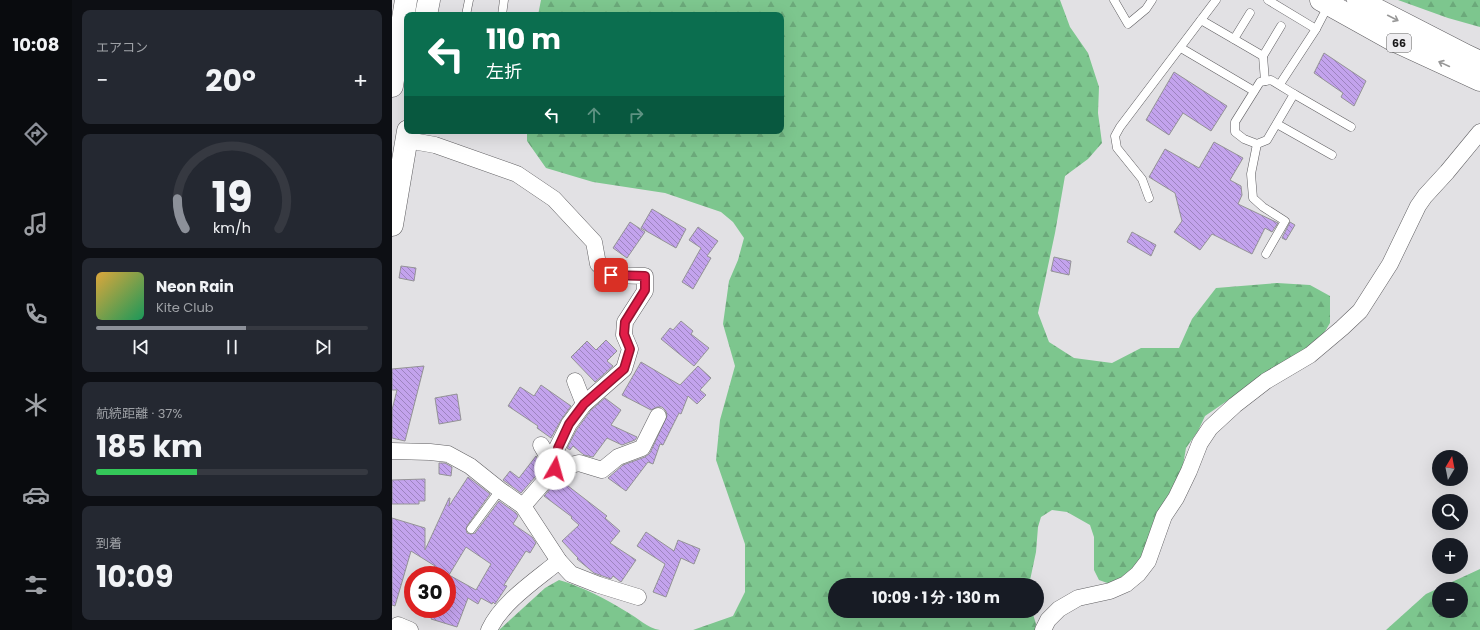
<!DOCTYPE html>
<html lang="ja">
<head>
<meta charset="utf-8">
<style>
  :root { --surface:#171b24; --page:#242831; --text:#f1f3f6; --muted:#9ea1a6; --line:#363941; --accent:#8c9099 }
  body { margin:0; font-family:Poppins,"Noto Sans JP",sans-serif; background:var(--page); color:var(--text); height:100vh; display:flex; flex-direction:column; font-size:15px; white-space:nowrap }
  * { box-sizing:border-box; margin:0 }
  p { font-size:13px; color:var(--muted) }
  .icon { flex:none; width:22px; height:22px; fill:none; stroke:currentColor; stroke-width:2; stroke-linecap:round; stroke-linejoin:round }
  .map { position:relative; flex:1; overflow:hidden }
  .details { display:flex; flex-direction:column; gap:10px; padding:10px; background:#0d0f14; width:320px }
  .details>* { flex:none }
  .banner { position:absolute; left:12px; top:12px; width:380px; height:122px; border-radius:8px; box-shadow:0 4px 16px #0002; background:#0b6e4f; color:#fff; overflow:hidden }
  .needle { width:26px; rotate:10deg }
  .buttons { position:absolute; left:1040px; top:450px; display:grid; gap:8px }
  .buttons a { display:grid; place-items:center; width:36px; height:36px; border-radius:50%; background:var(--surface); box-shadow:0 4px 16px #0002; font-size:20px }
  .speed { position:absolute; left:12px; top:566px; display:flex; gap:8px; font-size:20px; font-weight:700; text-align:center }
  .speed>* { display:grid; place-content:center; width:52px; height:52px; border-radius:50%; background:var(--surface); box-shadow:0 4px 16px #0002; line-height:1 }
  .speed .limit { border:6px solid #d22; background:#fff; color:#111 }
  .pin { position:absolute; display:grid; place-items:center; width:34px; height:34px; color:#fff; margin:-17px; border-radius:8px; box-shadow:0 2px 6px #0006 }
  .me { position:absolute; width:44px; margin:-22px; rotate:7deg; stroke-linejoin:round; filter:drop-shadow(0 0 3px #0008) }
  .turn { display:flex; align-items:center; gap:14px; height:84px; padding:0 16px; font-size:18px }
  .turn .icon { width:52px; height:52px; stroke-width:2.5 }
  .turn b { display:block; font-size:28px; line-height:34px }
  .lanes { display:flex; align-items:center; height:38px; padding:0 16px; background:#0003; justify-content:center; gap:20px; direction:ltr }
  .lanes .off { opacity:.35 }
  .big { font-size:30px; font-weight:700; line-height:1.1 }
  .details .tile { flex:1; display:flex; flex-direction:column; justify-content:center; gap:6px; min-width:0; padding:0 14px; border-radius:8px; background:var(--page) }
  .details .dial { align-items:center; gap:0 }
  .dial svg { height:104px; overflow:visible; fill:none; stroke:var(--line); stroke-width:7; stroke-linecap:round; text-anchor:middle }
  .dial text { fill:var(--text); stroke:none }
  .song { display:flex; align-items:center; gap:12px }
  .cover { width:48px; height:48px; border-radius:6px; background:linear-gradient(135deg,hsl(40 70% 55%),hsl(150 70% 35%)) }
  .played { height:4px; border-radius:2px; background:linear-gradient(90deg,var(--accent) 55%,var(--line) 55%) }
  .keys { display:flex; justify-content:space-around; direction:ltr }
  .heat { display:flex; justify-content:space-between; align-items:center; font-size:22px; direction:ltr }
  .charge { height:6px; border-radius:3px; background:linear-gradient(90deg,#34c759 37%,var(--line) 0) }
  .trip { position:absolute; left:436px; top:578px; width:216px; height:40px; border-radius:20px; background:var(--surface); box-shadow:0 4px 16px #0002; font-weight:700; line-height:40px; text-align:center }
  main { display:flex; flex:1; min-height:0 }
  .menu { display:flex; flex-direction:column; width:72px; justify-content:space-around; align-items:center; background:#090b0e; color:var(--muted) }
  .menu .icon { width:28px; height:28px }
  .menu .selected { color:var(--accent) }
  .menu b { font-size:18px; color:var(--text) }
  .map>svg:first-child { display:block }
  .forest { fill:url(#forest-firs); fill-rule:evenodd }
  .building { fill:url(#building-back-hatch); stroke:#949396; fill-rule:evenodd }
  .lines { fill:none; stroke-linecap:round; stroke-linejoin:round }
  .service-casing { stroke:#605f62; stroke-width:9 }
  .minor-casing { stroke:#605f62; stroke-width:17 }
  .primary-casing { stroke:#605f62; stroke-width:23 }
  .service { stroke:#fff; stroke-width:8 }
  .minor { stroke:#fff; stroke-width:16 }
  .primary { stroke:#fff; stroke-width:22 }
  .oneway { stroke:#979797 }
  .route-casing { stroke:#92132f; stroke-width:10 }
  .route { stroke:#e11d48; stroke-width:7 }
  .labels { text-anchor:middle; stroke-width:3; stroke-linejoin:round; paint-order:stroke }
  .shield { fill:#efeef1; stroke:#585859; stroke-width:1 }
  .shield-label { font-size:11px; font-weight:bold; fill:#181718 }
</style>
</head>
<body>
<main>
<nav class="menu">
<b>10:08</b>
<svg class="icon selected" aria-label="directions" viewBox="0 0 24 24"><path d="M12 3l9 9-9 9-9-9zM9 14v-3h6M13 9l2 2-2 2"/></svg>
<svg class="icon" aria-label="music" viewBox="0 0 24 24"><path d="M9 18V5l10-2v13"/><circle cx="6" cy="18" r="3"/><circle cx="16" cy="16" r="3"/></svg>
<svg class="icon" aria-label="phone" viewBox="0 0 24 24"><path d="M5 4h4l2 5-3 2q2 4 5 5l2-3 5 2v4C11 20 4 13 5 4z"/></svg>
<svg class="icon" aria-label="climate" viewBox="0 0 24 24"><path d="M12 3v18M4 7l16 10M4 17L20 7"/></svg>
<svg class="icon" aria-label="car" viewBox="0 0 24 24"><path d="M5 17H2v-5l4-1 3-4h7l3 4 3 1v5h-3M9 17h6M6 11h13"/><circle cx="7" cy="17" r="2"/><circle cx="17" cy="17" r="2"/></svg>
<svg class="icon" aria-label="filters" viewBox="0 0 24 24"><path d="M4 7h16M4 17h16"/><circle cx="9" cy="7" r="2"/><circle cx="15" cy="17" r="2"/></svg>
</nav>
<section class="details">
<div class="tile"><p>エアコン</p>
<div class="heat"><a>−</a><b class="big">20°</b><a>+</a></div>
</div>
<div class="tile dial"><svg viewBox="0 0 100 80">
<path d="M14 69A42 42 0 1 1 86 69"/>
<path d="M14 69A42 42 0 0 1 8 46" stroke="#8c9099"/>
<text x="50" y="56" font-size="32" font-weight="700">19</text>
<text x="50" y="72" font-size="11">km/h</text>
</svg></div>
<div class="tile">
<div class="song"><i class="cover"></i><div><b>Neon Rain</b><p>Kite Club</p></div></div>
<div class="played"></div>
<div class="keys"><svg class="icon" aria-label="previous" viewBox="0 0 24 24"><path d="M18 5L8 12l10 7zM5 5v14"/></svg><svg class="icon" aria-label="pause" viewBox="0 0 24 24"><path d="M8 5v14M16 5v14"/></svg><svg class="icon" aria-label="next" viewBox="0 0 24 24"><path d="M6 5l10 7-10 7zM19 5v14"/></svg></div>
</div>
<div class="tile"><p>航続距離 · 37%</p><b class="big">185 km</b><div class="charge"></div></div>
<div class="tile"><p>到着</p><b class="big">10:09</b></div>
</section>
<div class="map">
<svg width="1088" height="630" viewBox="0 0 1088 630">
  <defs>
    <pattern id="forest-firs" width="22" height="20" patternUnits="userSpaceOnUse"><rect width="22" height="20" fill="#7dc68e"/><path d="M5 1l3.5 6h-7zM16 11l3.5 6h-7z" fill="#6ba97a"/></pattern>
    <pattern id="building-back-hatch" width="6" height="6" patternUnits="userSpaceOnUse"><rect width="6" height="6" fill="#c3a3ed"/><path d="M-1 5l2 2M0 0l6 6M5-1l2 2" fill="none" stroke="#9d84bf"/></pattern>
  </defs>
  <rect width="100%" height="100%" fill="#e2e1e4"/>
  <!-- forest -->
  <g class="forest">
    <path d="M 149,0 L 668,0 L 678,27 L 696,53 L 707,87 L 706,113 L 710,143 L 696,159 L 673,176 L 663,233 L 646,313 L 657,342 L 682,358 L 720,363 L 749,348 L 787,348 L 800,319 L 824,288 L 885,283 L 918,285 L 938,296 L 938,323 L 926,343 L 848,392 L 813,416 L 806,431 L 794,448 L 790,471 L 754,552 L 736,573 L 718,584 L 707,580 L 702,570 L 702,537 L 698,525 L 675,512 L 660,510 L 649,517 L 646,527 L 644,552 L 637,585 L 443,585 L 443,611 L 640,611 L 644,624 L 643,630 L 301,630 L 341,616 L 353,592 L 353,544 L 324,460 L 328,420 L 343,366 L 331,324 L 337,281 L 346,260 L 352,238 L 341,222 L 329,212 L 273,193 L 201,182 L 154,168 L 135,141 L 135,131 L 389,131 L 389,15 L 146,15 Z"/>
    <path d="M 1006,0 L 1088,0 L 1088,27 L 1056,18 Z"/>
    <path d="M 1088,569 L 1088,630 L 994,630 L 1034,594 ZM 1047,589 L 1069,589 L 1069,611 L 1047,611 Z"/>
    <path d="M 167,580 C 191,587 214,599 235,612 C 246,618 255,628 268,630 L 107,630 L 153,588 Z"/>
  </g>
  <!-- building -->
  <g class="building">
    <path d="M 932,53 L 974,81 L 962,106 L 949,97 L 951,93 L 922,73 Z"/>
    <path d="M 782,72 L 835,106 L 819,131 L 791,113 L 777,135 L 754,120 Z"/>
    <path d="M 822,142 L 851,158 L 838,180 L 849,186 L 850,195 L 846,204 L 886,223 L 880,232 L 873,228 L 860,254 L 820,234 L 808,250 L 782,232 L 790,221 L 783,193 L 757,177 L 773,149 L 807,168 Z"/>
    <path d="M 260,209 L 294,229 L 284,248 L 249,228 Z"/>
    <path d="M 238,222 L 253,232 L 235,258 L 221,248 Z"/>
    <path d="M 898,222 L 903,225 L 894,240 L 890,238 Z"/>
    <path d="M 306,227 L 326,241 L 315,256 L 319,258 L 301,289 L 290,282 L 309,248 L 297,240 Z"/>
    <path d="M 740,232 L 764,245 L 759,256 L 735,242 Z"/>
    <path d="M 662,257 L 679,261 L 677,275 L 659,271 Z"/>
    <path d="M 9,266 L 24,268 L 22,281 L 7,278 Z"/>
    <path d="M 289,321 L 301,331 L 299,334 L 317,348 L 302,366 L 269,339 L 278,328 L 281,330 Z"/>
    <path d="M 214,340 L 225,351 L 215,361 L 221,366 L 203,382 L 179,357 L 195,341 L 204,350 Z"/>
    <path d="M 249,362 L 288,385 L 306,366 L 319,378 L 308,390 L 314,395 L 305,404 L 296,396 L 289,414 L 287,413 L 271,445 L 268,444 L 261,464 L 256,462 L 234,491 L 216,478 L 231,465 L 253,457 L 258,453 L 275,416 L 274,411 L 270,407 L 265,407 L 259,410 L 230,395 Z"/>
    <path d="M 32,366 L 13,441 L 0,438 L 0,410 L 5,390 L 0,390 L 0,369 Z"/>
    <path d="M 149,385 L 179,406 L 169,420 L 159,438 L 145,428 L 146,426 L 116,406 L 128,387 L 142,396 Z"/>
    <path d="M 65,394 L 69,420 L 47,424 L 43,398 Z"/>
    <path d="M 213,398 L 229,410 L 219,425 L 245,437 L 243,440 L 230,445 L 215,438 L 201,457 L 192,455 L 181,446 L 178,450 L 175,448 L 185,429 L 199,410 Z"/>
    <path d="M 144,456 L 151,468 L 129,493 L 111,480 L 118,471 L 127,478 Z"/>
    <path d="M 47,463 L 53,463 L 60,467 L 59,476 L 47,474 Z"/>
    <path d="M 76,477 L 98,494 L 75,526 L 74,529 L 75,533 L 79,534 L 83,533 L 107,501 L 124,513 L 126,516 L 121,524 L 140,537 L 144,543 L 138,553 L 134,551 L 112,585 L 115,586 L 103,604 L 101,602 L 100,604 L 89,598 L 86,604 L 76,598 L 65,627 L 39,619 L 43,609 L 55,609 L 55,575 L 50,575 L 41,570 L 43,566 L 19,551 L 3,606 L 0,605 L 0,518 L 33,528 L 33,550 L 57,498 L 58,498 L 57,506 ZM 74,547 L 99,564 L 84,590 L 57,575 Z"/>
    <path d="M 33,479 L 33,501 L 27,501 L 27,504 L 0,504 L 0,480 Z"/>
    <path d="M 167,479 L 215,516 L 213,518 L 228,531 L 218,543 L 244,560 L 229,582 L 221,576 L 219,579 L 202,573 L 185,559 L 186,558 L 170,541 L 187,525 L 179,518 L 180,517 L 152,496 Z"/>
    <path d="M 254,532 L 282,551 L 286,540 L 308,549 L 302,564 L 289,558 L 274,597 L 261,592 L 273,564 L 245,546 Z"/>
  </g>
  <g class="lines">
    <defs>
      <g id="service">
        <path d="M 722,0 L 736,24 L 754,9 L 760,0"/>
        <path d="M 876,0 L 924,29"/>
        <path d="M 74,15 L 77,0"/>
        <path d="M 110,15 L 112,0"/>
        <path d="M 809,20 L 871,56 L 873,81"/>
        <path d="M 842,39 L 858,13"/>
        <path d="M 789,48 L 862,91"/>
        <path d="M 871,56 L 889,26"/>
        <path d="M 879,80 L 902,94 L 875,140 L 865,144 L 852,139 L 843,132 L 843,122 L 868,82 Z"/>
        <path d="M 888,84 L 924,29 L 936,6"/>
        <path d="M 902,94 L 959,127"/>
        <path d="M 885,124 L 940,155"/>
        <path d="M 865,144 L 859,174 L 861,198 L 871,207 L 893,221 L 874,254"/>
        <path d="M 757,198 L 750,179 L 725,148 L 723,136 L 728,127 L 824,0"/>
        <path d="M 79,529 L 108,490"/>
      </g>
      <g id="minor">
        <path d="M 15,140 L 43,145 L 125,174 L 162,199 L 202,242 L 206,264 L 219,275 L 253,276 L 253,291 L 233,322 L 232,335 L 238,349 L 232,369 L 192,404 L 177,424 L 165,448 L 163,469 L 131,506"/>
        <path d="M 183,381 L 192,404"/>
        <path d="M 149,445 L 163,469 L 187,463 L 210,470 L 226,457 L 250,448 L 266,416"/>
        <path d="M 0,451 L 38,452 L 56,454 L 78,466 L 108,490 L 131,506 L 167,561 L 179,574 L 207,585 L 246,597"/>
        <path d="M 4,630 L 6,625 L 18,630"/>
        <path d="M 97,630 C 110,602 144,580 167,561"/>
        <path d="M 651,630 L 656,620 L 667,609 L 686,598 L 718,591 L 734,584 L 746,574 L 756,561 L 772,516 L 784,498 L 797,471 L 808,443 L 818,428 L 843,405 L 874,381 L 918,355 L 950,328 L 968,311 L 998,264 L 1026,206 L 1033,196 L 1055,172 L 1088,132"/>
      </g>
      <g id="primary">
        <path d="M 929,0 L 999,39 L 1088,80"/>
        <path d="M 966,0 L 1075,56 L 1088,62"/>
        <path d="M 34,15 L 37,0"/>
        <path d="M 0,86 L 14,0"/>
        <path d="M 0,225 L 16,131"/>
      </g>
    </defs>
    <!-- service casing -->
    <use href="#service" class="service-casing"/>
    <!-- minor casing -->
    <use href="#minor" class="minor-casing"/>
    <!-- primary casing -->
    <use href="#primary" class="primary-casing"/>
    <!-- service -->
    <use href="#service" class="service"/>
    <!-- minor -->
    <use href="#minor" class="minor"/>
    <!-- primary -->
    <use href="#primary" class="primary"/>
  </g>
  <!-- one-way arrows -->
  <defs><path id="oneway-shaft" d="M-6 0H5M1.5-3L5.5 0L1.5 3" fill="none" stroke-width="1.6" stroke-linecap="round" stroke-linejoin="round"/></defs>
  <g class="oneway">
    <use href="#oneway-shaft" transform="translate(1001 18) rotate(27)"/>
    <use href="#oneway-shaft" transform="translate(1052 64) rotate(-155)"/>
  </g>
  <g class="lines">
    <defs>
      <path id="route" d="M 163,469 L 166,448 L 177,424 L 192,404 L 232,369 L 238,349 L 232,334 L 233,322 L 253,290 L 253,276 L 219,275"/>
    </defs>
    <!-- route casing -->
    <use href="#route" class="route-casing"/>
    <!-- route -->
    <use href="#route" class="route"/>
  </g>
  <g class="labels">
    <!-- shield labels -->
    <rect class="shield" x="995" y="34" width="24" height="18" rx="3"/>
    <g class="shield-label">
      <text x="1007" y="47">66</text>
    </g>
  </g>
</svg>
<div class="buttons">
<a><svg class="needle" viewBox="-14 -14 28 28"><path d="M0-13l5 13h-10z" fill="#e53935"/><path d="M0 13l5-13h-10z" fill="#9ea1a6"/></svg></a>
<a><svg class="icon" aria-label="search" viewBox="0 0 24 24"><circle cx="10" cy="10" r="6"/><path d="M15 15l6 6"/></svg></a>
<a>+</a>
<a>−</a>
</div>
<div class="speed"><div class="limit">30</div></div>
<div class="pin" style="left:219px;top:275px;background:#d93025"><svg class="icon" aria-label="arrive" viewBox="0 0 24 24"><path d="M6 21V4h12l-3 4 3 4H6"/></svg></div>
<svg class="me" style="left:163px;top:469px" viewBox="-20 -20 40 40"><circle r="19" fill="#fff"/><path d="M0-13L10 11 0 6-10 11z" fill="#e11d48"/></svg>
<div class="trip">10:09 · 1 分 · 130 m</div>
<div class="banner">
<div class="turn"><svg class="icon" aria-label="left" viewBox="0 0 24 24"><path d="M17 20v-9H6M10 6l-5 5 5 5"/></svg><div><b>110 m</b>左折</div></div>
<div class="lanes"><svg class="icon" aria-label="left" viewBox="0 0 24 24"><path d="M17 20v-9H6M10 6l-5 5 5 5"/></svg><svg class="icon off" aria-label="ahead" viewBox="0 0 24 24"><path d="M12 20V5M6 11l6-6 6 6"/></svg><svg class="icon off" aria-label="right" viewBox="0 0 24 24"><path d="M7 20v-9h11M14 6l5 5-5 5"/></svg></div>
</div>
</div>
</main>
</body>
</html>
